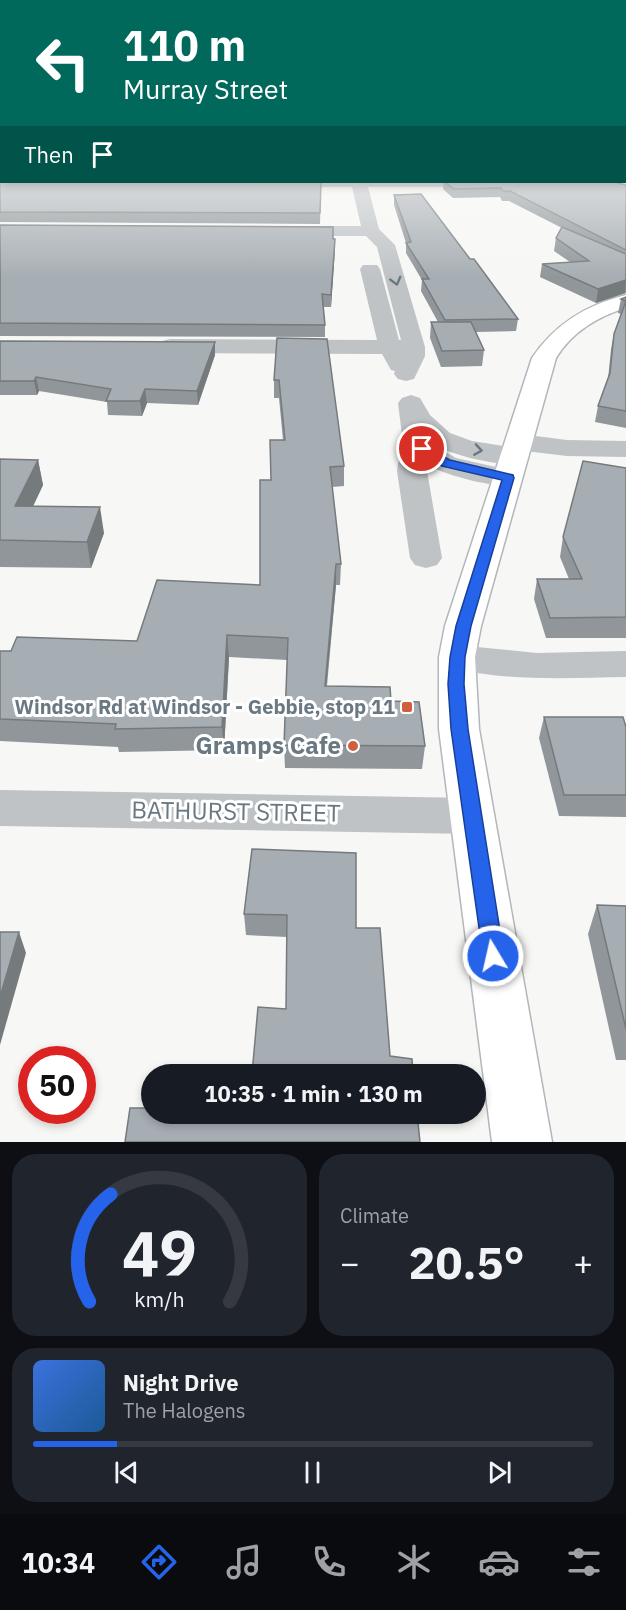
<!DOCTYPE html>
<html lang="en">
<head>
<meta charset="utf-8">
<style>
  :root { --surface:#171b24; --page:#20242c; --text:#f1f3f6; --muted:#9ea1a6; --line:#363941; --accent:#2563eb }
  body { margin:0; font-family:"IBM Plex Sans",sans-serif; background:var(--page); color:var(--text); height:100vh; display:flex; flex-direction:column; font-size:22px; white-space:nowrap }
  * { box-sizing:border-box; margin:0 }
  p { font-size:20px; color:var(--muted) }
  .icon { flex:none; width:33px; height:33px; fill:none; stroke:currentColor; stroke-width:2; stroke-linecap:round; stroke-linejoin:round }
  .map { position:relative; height:1142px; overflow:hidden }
  .sheet { display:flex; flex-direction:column; gap:12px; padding:12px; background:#0d0f14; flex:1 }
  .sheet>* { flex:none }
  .guide { position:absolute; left:0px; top:0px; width:627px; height:183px; box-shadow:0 3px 9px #0003; background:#00695c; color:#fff; overflow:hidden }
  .speed { position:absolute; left:18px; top:1046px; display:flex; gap:12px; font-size:30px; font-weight:700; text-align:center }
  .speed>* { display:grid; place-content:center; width:78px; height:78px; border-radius:50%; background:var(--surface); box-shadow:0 3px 9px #0003; line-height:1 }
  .speed .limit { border:9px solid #d22; background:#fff; color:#111 }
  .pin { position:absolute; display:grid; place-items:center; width:51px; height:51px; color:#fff; margin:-26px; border:3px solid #fff; border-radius:50%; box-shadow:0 2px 6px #0007 }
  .me { position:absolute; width:66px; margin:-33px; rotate:351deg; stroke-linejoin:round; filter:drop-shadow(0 0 4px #0008) }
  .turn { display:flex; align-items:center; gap:21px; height:126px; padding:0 24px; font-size:27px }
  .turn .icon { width:78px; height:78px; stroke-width:2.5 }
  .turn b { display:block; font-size:42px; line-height:51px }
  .then { display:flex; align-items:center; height:57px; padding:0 24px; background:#0003; gap:12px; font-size:22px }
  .big { font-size:45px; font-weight:700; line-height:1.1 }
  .sheet .widget { flex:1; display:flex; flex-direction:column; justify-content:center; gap:9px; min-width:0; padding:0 21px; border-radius:24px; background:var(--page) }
  .sheet .dial { align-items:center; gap:0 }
  .dial svg { height:156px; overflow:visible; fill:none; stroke:var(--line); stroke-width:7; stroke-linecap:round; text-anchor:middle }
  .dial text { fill:var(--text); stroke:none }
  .song { display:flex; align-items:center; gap:18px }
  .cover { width:72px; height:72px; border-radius:9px; background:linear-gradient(135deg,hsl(220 70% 55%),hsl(210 70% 35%)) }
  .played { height:6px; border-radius:3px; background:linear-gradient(90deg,var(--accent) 15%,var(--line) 15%) }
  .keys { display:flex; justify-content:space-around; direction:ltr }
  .heat { display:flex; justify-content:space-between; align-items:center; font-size:33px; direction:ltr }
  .sheet .tiles { flex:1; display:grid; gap:12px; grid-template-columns:1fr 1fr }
  .widget:last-child { grid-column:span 2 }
  .trip { position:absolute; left:141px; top:1064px; width:345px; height:60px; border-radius:30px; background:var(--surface); box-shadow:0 3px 9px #0003; font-weight:700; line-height:60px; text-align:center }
  .tabs { display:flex; height:96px; justify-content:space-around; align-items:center; background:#090b0e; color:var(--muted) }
  .tabs .icon { width:42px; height:42px }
  .tabs .current { color:var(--accent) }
  .tabs b { font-size:27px; color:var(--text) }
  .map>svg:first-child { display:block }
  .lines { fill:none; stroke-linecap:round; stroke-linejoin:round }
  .major-casing { stroke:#b3b7ba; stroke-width:3 }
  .minor { fill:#bfc3c6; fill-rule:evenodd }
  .major { fill:#fff; fill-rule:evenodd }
  .wall { fill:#90969a }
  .shaded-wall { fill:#757a7d }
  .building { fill:#a7aeb3; stroke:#757a7d; stroke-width:1.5 }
  .oneway { stroke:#6a7882 }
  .route { fill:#2563eb; stroke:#184099; stroke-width:1.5 }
  .poi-dot { fill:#ce603f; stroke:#fff; stroke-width:2 }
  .labels { text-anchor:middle; stroke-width:6; stroke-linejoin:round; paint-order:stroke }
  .poi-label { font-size:20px; font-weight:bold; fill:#6a7882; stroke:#fff; text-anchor:end }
  .near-poi-label { font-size:24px; font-weight:bold; fill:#6a7882; stroke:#fff; text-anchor:end }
  .near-street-label { font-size:24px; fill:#6a7882; stroke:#fff }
</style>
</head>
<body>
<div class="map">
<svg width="626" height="1142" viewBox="0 0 626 1142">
  <rect width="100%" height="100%" fill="#f7f7f5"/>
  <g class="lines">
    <defs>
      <path id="major" d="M 626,295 L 626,308 C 598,316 571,333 556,358 L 481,626 L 475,657 L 479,729 L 552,1142 L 492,1142 L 439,729 L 439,657 L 445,626 L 532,358 C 555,324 586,305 626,295 Z"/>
    </defs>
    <!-- major casing -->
    <use href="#major" class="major-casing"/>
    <!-- minor -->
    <g class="minor">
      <path d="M 303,182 L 486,182 L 478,187 L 368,187 L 379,229 L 395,245 L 425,347 L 425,356 L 414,379 L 406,381 L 398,379 L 394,374 L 395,371 L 391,370 L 382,354 L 170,353 L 162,351 L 159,346 L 162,341 L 170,339 L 377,340 L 360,269 L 363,265 L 377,265 L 380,269 L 399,340 L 401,340 L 377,247 L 366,236 L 289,236 L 283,235 L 280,231 L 283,227 L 289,226 L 361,226 L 352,187 L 311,187 Z"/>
      <path d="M 411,395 L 420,398 L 430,415 L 450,433 L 472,441 L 510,447 L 506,442 L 510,436 L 520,434 L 567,440 L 626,441 L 626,457 L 567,456 L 525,451 L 529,456 L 525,462 C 500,468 457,456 433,445 L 456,458 L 518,472 L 522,478 L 518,484 C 495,490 448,475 426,465 L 442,558 L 437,565 L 426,568 L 415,565 L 410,558 L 397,471 L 398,463 L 409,451 L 402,435 L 398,403 L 402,398 Z"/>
      <path d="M 457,645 L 537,653 L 626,651 L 626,677 C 566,678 503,682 444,666 L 439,657 L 444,648 Z"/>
      <path d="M 0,790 L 472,798 L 488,803 L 494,816 L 488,829 L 472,834 L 0,826 Z"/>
    </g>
    <!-- major -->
    <use href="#major" class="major"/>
  </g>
  <!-- wall -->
  <g class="wall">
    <path d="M 0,118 L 2,118 L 2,174 L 0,174 L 0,127 L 1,124 L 0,124 Z"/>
    <path d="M 0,177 L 321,182 L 320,224 L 0,222 Z"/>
    <path d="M 444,182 L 615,182 L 626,185 L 626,293 L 596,303 L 540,277 L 542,264 L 570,262 L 554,251 L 556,238 L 562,228 L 509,201 L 502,201 L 500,197 L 453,198 L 443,189 Z"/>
    <path d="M 394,195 L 470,259 L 518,319 L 516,331 L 476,332 L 484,350 L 482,366 L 441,367 L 430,338 L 431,322 L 438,322 L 421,291 L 422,280 L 406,253 L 406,243 L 394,205 Z"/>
    <path d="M 0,225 L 335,239 L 331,307 L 323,307 L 325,325 L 325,337 L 0,336 Z"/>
    <path d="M 626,297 L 626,428 L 595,422 L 598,406 L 608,379 L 611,349 L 614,334 L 621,314 L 618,313 L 621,299 Z"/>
    <path d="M 277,338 L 344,466 L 344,486 L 332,487 L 341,564 L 340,585 L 336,585 L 327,686 L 391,701 L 425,746 L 422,769 L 285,768 L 284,745 L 287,660 L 229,657 L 224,750 L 119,752 L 118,747 L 0,741 L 0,651 L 11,651 L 137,641 L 260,585 L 271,480 L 283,440 L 279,398 L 274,398 L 274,380 Z"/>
    <path d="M 0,341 L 215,355 L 198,405 L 147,403 L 142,416 L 108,415 L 107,402 L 39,391 L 37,395 L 0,395 Z"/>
    <path d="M 0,459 L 38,460 L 43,485 L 33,506 L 104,533 L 91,568 L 0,567 Z"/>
    <path d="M 626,468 L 626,638 L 546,638 L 534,599 L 537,579 L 569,579 L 560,557 L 563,537 Z"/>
    <path d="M 544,717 L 626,727 L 626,817 L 559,816 L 539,738 Z"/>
    <path d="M 252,849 L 356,928 L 390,1056 L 286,1009 L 287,937 L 246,935 L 244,914 Z"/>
    <path d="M 597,905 L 626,906 L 626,1060 L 616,1060 L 588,934 Z"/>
  </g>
  <!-- shaded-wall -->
  <g class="shaded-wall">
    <path d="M 335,239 L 335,250 L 331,307 L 331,295 Z"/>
    <path d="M 626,280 L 625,293 L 596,303 L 598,289 Z"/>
    <path d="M 215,342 L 215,355 L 198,405 L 197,391 Z"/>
    <path d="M 36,377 L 39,391 L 37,395 L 34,381 Z"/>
    <path d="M 145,389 L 147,403 L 142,416 L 140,401 Z"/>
    <path d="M 38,460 L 43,485 L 21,532 L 15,506 Z"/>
    <path d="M 100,507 L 104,533 L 91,568 L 87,542 Z"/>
    <path d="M 336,564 L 336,585 L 324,709 L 325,686 Z"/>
    <path d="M 227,635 L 229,657 L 224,750 L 222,727 Z"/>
    <path d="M 19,932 L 26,953 L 0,1045 L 0,997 Z"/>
  </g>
  <!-- building -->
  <g class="building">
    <path d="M 2,122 L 2,168 L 0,165 L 0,127 Z"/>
    <path d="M 2,176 L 2,182 L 321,182 L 320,213 L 0,212 L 0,177 Z"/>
    <path d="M 445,182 L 615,182 L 626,185 L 626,250 L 510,191 L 503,191 L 501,188 L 454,189 Z"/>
    <path d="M 421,194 L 470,259 L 474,259 L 518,319 L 445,320 L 422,279 L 429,279 L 406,243 L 411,242 L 394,195 Z"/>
    <path d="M 0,225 L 333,227 L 333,239 L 335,239 L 331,295 L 322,294 L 325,325 L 0,323 Z"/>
    <path d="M 562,227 L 626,254 L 626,280 L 598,289 L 542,264 L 589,261 L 556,238 Z"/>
    <path d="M 626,297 L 626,411 L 598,406 L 610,373 L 614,334 L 626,301 L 621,299 Z"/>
    <path d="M 431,322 L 471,322 L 484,350 L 442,351 Z"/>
    <path d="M 277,338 L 327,339 L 344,466 L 330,467 L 341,564 L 336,564 L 325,686 L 390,687 L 391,701 L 419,702 L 425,746 L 284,745 L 288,638 L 227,635 L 222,727 L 115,729 L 116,724 L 0,719 L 0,651 L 11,651 L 17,637 L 137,641 L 157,580 L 260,585 L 260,480 L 271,480 L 270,440 L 285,440 L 279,380 L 274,380 Z"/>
    <path d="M 0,341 L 215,342 L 197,391 L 145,389 L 140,401 L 106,401 L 111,389 L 36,377 L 34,381 L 0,381 Z"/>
    <path d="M 0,459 L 38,460 L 15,506 L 100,507 L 87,542 L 0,540 Z"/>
    <path d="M 583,461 L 626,468 L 626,617 L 550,618 L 537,579 L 582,579 L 563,537 Z"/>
    <path d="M 544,717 L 623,717 L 626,727 L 626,795 L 564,795 Z"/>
    <path d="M 252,849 L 356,853 L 356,928 L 380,928 L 390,1056 L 412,1059 L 413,1074 L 252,1074 L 258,1007 L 286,1009 L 287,915 L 244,914 Z"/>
    <path d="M 597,905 L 626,906 L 626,1029 Z"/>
    <path d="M 0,932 L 19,932 L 0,997 Z"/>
    <path d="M 130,1108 L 152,1108 L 152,1113 L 417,1113 L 420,1142 L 125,1142 Z"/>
  </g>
  <!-- one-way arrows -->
  <defs><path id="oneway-chevron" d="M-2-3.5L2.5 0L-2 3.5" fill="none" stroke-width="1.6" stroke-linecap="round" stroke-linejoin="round" transform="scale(1.5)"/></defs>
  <g class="oneway">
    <use href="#oneway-chevron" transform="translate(396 281) rotate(75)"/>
    <use href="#oneway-chevron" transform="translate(478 450) rotate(9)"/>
  </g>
  <!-- sky -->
  <linearGradient id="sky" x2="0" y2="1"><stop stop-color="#95bada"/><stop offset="0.42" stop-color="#fbfbfa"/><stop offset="1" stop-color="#fbfbfa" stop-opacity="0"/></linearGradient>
  <rect width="626" height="278" fill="url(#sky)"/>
  <!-- route -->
  <path class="route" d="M 422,446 L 450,460 L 513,475 L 514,478 L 471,626 L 465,657 L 464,684 L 468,729 L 504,956 L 501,962 L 493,965 L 486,962 L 483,956 L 451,729 L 448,684 L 450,657 L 456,626 L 502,480 L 442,466 L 418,452 L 418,447 Z"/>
  <!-- markers -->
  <g class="poi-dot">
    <rect x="401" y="701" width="12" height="12" rx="3"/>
    <circle cx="353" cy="746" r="6"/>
  </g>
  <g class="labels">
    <!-- poi labels -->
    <g class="poi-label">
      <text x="395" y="714">Windsor Rd at Windsor - Gebbie, stop 11</text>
    </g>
    <!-- near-poi labels -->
    <g class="near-poi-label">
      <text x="341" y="754">Gramps Cafe</text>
    </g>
    <!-- near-street labels -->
    <g class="near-street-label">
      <text transform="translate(236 812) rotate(1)" y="8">BATHURST STREET</text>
    </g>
  </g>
</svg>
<div class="speed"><div class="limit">50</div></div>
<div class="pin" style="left:422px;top:449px;background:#d93025"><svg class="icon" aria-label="arrive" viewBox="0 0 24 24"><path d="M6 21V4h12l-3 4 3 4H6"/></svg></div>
<svg class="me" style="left:493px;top:956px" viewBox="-20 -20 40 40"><circle r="17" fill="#2563eb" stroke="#fff" stroke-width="3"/><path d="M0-11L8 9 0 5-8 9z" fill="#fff"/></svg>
<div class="trip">10:35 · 1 min · 130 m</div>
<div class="guide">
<div class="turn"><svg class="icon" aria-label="left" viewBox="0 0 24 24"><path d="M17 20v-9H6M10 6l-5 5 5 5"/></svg><div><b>110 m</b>Murray Street</div></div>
<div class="then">Then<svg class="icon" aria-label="arrive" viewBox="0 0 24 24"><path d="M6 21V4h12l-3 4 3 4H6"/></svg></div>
</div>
</div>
<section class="sheet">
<div class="tiles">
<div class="widget dial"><svg viewBox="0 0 100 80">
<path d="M14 69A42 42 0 1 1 86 69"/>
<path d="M14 69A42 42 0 0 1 25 14" stroke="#2563eb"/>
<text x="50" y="56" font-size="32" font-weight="700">49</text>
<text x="50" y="72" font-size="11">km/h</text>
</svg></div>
<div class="widget"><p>Climate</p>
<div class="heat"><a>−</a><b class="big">20.5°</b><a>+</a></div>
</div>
<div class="widget">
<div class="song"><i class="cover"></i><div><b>Night Drive</b><p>The Halogens</p></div></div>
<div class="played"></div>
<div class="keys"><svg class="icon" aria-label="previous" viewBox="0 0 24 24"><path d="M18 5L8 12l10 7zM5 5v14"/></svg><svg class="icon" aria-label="pause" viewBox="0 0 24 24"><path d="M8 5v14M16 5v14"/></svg><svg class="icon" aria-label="next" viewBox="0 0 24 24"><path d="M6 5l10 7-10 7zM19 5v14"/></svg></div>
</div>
</div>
</section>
<nav class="tabs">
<b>10:34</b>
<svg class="icon current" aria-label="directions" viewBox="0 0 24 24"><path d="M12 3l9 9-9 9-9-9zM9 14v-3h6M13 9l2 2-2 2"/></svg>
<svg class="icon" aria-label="music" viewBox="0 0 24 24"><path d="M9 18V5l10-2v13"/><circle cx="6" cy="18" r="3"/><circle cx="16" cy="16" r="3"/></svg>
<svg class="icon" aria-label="phone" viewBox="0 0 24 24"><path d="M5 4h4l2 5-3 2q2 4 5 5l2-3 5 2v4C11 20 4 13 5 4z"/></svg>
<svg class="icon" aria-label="climate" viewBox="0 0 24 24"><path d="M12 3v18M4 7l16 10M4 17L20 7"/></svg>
<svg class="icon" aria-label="car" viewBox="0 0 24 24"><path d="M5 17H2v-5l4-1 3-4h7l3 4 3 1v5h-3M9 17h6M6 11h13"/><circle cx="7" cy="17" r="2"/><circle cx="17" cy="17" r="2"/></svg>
<svg class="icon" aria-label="filters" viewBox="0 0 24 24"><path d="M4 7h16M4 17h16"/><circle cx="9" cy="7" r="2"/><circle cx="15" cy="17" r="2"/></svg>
</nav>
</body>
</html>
